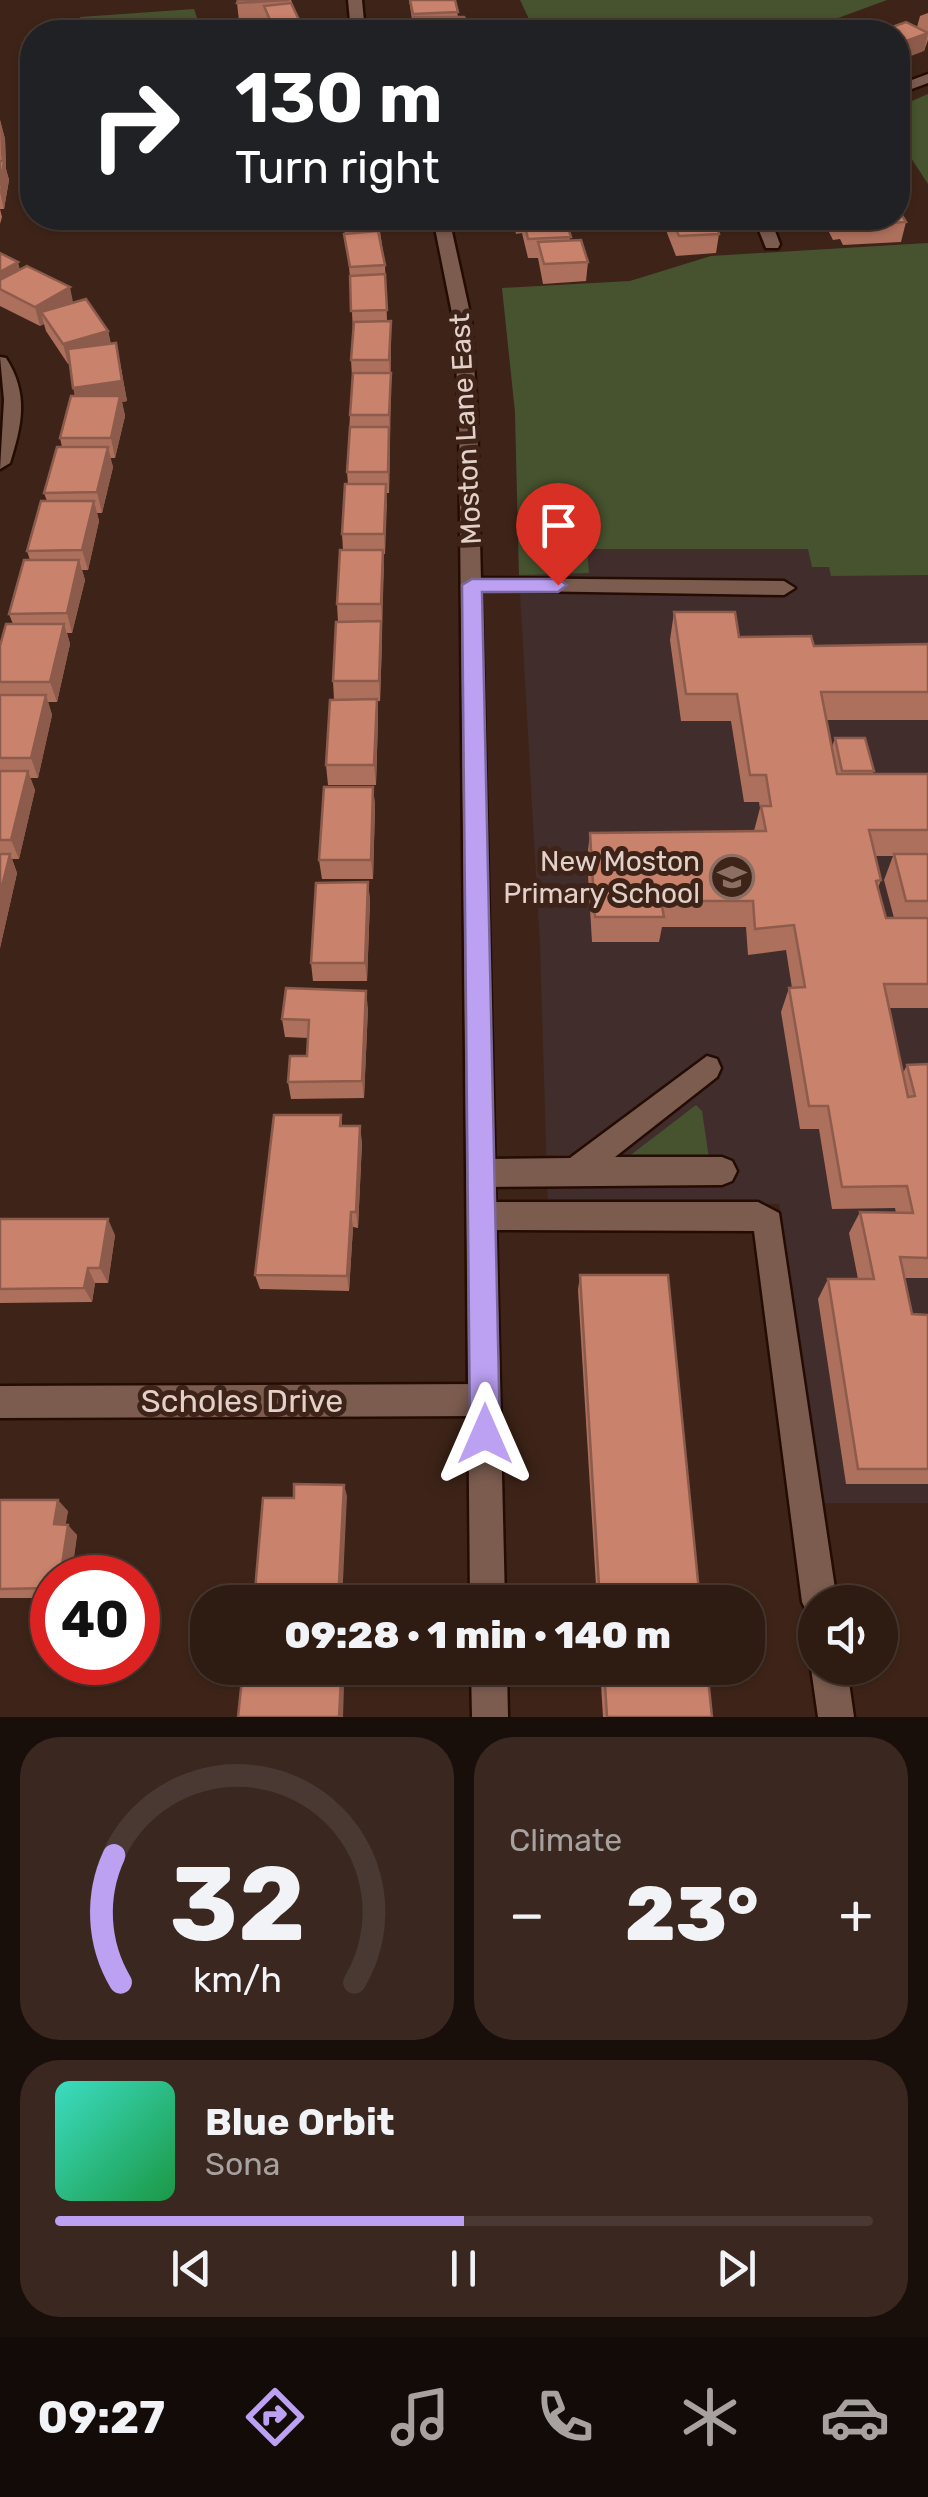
<!DOCTYPE html>
<html lang="en">
<head>
<meta charset="utf-8">
<style>
  :root { --surface:#2e1b12; --page:#3a2820; --text:#f1f3f6; --muted:#a7a19f; --line:#493932; --accent:#bca0f2 }
  body { margin:0; font-family:Rubik,sans-serif; background:var(--page); color:var(--text); height:100vh; display:flex; flex-direction:column; font-size:38px; white-space:nowrap }
  * { box-sizing:border-box; margin:0 }
  p { font-size:32px; color:var(--muted) }
  .icon { flex:none; width:55px; height:55px; fill:none; stroke:currentColor; stroke-width:2; stroke-linecap:round; stroke-linejoin:round }
  .map { position:relative; height:1717px; overflow:hidden }
  .drawer { display:flex; flex-direction:column; gap:20px; padding:20px; background:#190f0a; flex:1 }
  .drawer>* { flex:none }
  .banner { position:absolute; left:20px; top:20px; width:890px; height:210px; border-radius:40px; box-shadow:0 2px 8px #0004,0 0 0 2px var(--line); background:#202124; color:#fff; overflow:hidden }
  .buttons { position:absolute; left:798px; top:1585px; display:grid; gap:20px }
  .buttons a { display:grid; place-items:center; width:100px; height:100px; border-radius:50%; background:var(--surface); box-shadow:0 2px 8px #0004,0 0 0 2px var(--line); font-size:50px }
  .speed { position:absolute; left:30px; top:1555px; display:flex; gap:20px; font-size:50px; font-weight:700; text-align:center }
  .speed>* { display:grid; place-content:center; width:130px; height:130px; border-radius:50%; background:var(--surface); box-shadow:0 2px 8px #0004,0 0 0 2px var(--line); line-height:1 }
  .speed .limit { border:15px solid #d22; background:#fff; color:#111 }
  .pin { position:absolute; display:grid; place-items:center; width:85px; height:85px; color:#fff; margin:-102px -42px; border-radius:50% 50% 50% 0; rotate:-45deg; box-shadow:0 0 10px #0007 }
  .pin .icon { rotate:45deg }
  .me { position:absolute; width:110px; margin:-55px; rotate:0deg; stroke-linejoin:round; filter:drop-shadow(0 0 8px #0008) }
  .turn { display:flex; align-items:center; gap:35px; height:210px; padding:0 50px; font-size:45px }
  .turn .icon { width:130px; height:130px; stroke-width:2.5 }
  .turn b { display:block; font-size:70px; line-height:85px }
  .big { font-size:75px; font-weight:800; line-height:1.1 }
  .drawer .tile { flex:1; display:flex; flex-direction:column; justify-content:center; gap:15px; min-width:0; padding:0 35px; border-radius:40px; background:var(--page) }
  .drawer .dial { align-items:center; gap:0 }
  .dial svg { height:260px; overflow:visible; fill:none; stroke:var(--line); stroke-width:7; stroke-linecap:round; text-anchor:middle }
  .dial text { fill:var(--text); stroke:none }
  .song { display:flex; align-items:center; gap:30px }
  .cover { width:120px; height:120px; border-radius:15px; background:linear-gradient(135deg,hsl(170 70% 55%),hsl(140 70% 35%)) }
  .played { height:10px; border-radius:5px; background:linear-gradient(90deg,var(--accent) 50%,var(--line) 50%) }
  .keys { display:flex; justify-content:space-around; direction:ltr }
  .heat { display:flex; justify-content:space-between; align-items:center; font-size:55px; direction:ltr }
  .drawer .tiles { flex:1; display:grid; gap:20px; grid-template-columns:1fr 1fr }
  .tile:last-child { grid-column:span 2 }
  .trip { position:absolute; left:190px; top:1585px; width:575px; height:100px; border-radius:40px; background:var(--surface); box-shadow:0 2px 8px #0004,0 0 0 2px var(--line); font-weight:800; line-height:100px; text-align:center }
  .dock { display:flex; height:160px; justify-content:space-around; align-items:center; background:#120b07; color:var(--muted) }
  .dock .icon { width:70px; height:70px }
  .dock .current { color:var(--accent) }
  .dock b { font-size:45px; color:var(--text) }
  .map>svg:first-child { display:block }
  .education { fill:#412d2c }
  .green { fill:#46532e }
  .lines { fill:none; stroke-linecap:round; stroke-linejoin:round }
  .service-casing { stroke:#240c03; stroke-width:5 }
  .minor-casing { stroke:#240c03; stroke-width:5 }
  .tertiary-casing { stroke:#240c03; stroke-width:5 }
  .service { fill:#7b5c4f; fill-rule:evenodd }
  .minor { fill:#7b5c4f; fill-rule:evenodd }
  .tertiary { fill:#7b5c4f; fill-rule:evenodd }
  .wall { fill:#ad705c; fill-rule:evenodd }
  .shaded-wall { fill:#8d5b4b }
  .building { fill:#c9826b; stroke:#8d5b4b; stroke-width:2.5 }
  .route { fill:#bca0f2; stroke:#7a689d; stroke-width:2.5 }
  .labels { text-anchor:middle; stroke-width:10; stroke-linejoin:round; paint-order:stroke }
  .street-label { font-size:28px; fill:#e3d1c9; stroke:#3e2418 }
  .poi-label { font-size:28px; fill:#e3d1c9; stroke:#3e2418; text-anchor:end }
  .near-street-label { font-size:32px; fill:#e3d1c9; stroke:#3e2418 }
</style>
</head>
<body>
<div class="map">
<svg width="928" height="1717" viewBox="0 0 928 1717">
  <rect width="100%" height="100%" fill="#3e2418"/>
  <!-- education -->
  <path class="education" d="M 928,243 L 928,1503 L 822,1503 L 779,1204 L 548,1209 L 540,946 L 519,575 L 515,412 L 502,288 L 630,281 L 711,256 Z"/>
  <!-- green -->
  <g class="green">
    <path d="M 520,0 L 887,0 L 800,32 L 535,32 Z"/>
    <path d="M 194,9 L 202,32 L 85,32 L 80,17 Z"/>
    <path d="M 928,94 L 928,184 L 898,138 L 898,107 Z"/>
    <path d="M 928,243 L 928,575 L 831,576 L 829,567 L 812,567 L 808,549 L 587,549 L 589,573 L 519,575 L 515,412 L 502,288 L 630,281 L 711,256 Z"/>
    <path d="M 696,1105 L 702,1111 L 709,1158 L 628,1157 Z"/>
  </g>
  <g class="lines">
    <defs>
      <g id="service">
        <path d="M 472,578 L 784,581 L 795,588 L 784,595 L 464,590 L 461,585 Z"/>
        <path d="M 707,1056 L 717,1059 L 721,1068 L 717,1077 L 615,1157 L 722,1157 L 732,1161 L 737,1171 L 732,1181 L 722,1185 L 482,1187 L 472,1183 L 467,1173 L 472,1163 L 482,1159 L 570,1158 Z"/>
        <path d="M 483,1202 L 758,1202 L 779,1213 L 837,1602 L 815,1602 L 815,1618 L 808,1614 L 802,1602 L 754,1231 L 483,1230 L 472,1226 L 468,1216 L 472,1206 Z"/>
        <path d="M 815,1658 L 815,1668 L 847,1668 L 854,1717 L 818,1717 L 811,1668 Z"/>
      </g>
      <g id="minor">
        <path d="M 928,74 L 928,83 L 898,94 L 898,85 Z"/>
        <path d="M 754,218 L 770,218 L 780,244 L 778,248 L 766,248 Z"/>
        <path d="M 0,357 L 6,358 C 29,394 22,425 10,463 L 0,469 L 4,400 Z"/>
        <path d="M 484,1384 L 495,1389 L 500,1400 L 495,1411 L 484,1416 L 0,1418 L 0,1386 Z"/>
      </g>
      <g id="tertiary">
        <path d="M 348,0 L 362,0 L 365,32 L 351,32 Z"/>
        <path d="M 433,218 L 449,218 L 471,318 L 477,412 L 505,1602 L 470,1602 L 459,412 L 453,318 Z"/>
        <path d="M 471,1668 L 507,1668 L 508,1717 L 472,1717 Z"/>
      </g>
    </defs>
    <!-- service casing -->
    <use href="#service" class="service-casing"/>
    <!-- minor casing -->
    <use href="#minor" class="minor-casing"/>
    <!-- tertiary casing -->
    <use href="#tertiary" class="tertiary-casing"/>
    <!-- service -->
    <use href="#service" class="service"/>
    <!-- minor -->
    <use href="#minor" class="minor"/>
    <!-- tertiary -->
    <use href="#tertiary" class="tertiary"/>
  </g>
  <!-- wall -->
  <g class="wall">
    <path d="M 291,0 L 304,32 L 269,32 L 265,20 L 239,21 L 237,3 Z"/>
    <path d="M 409,0 L 455,0 L 458,17 L 473,32 L 414,32 Z"/>
    <path d="M 928,13 L 928,40 L 924,51 L 917,27 L 920,16 Z"/>
    <path d="M 0,120 L 5,139 L 6,169 L 9,180 L 4,209 L 0,209 L 2,217 L 0,224 Z"/>
    <path d="M 898,126 L 903,135 L 898,154 Z"/>
    <path d="M 898,178 L 902,186 L 898,205 Z"/>
    <path d="M 341,218 L 378,218 L 385,265 L 387,321 L 391,321 L 390,447 L 389,493 L 386,493 L 385,554 L 383,554 L 382,641 L 380,701 L 377,701 L 378,719 L 376,785 L 328,785 L 326,765 L 334,700 L 333,681 L 338,622 L 337,604 L 343,550 L 342,534 L 348,484 L 347,472 L 352,376 L 351,360 L 353,331 L 350,276 L 345,234 Z"/>
    <path d="M 512,218 L 565,218 L 570,240 L 588,262 L 586,281 L 543,284 L 538,258 L 528,258 L 522,233 L 516,234 Z"/>
    <path d="M 663,218 L 715,218 L 719,234 L 716,253 L 676,256 L 667,233 L 667,228 Z"/>
    <path d="M 828,218 L 898,218 L 906,222 L 901,242 L 843,245 L 840,239 L 833,240 L 826,226 Z"/>
    <path d="M 0,253 L 20,269 L 73,303 L 108,331 L 111,344 L 120,363 L 127,401 L 122,402 L 125,416 L 115,458 L 110,458 L 113,467 L 102,513 L 97,513 L 99,521 L 88,570 L 82,570 L 85,580 L 72,633 L 67,633 L 70,644 L 57,702 L 48,702 L 52,715 L 38,778 L 30,778 L 35,790 L 19,859 L 12,859 L 17,873 L 0,948 L 0,646 L 13,624 L 9,614 L 30,560 L 27,551 L 47,501 L 44,493 L 62,447 L 60,438 L 75,396 L 70,363 L 68,364 L 46,331 L 44,324 L 40,326 L 0,306 Z"/>
    <path d="M 674,612 L 739,637 L 814,646 L 928,644 L 928,720 L 826,720 L 832,747 L 835,738 L 874,771 L 872,774 L 928,774 L 928,1008 L 889,1008 L 903,1073 L 907,1065 L 928,1064 L 928,1278 L 904,1278 L 912,1314 L 928,1315 L 928,1484 L 846,1484 L 818,1299 L 828,1279 L 858,1279 L 849,1233 L 860,1212 L 896,1213 L 895,1208 L 832,1209 L 819,1129 L 800,1129 L 781,1012 L 789,988 L 792,988 L 786,950 L 748,955 L 746,927 L 662,927 L 659,942 L 592,942 L 587,859 L 590,833 L 754,831 L 760,808 L 759,802 L 744,802 L 731,721 L 681,721 L 670,640 ZM 875,856 L 893,856 L 884,880 L 894,918 L 886,918 L 878,888 L 881,880 Z"/>
    <path d="M 373,787 L 375,806 L 373,879 L 322,879 L 319,860 Z"/>
    <path d="M 368,882 L 370,901 L 367,981 L 313,981 L 311,963 Z"/>
    <path d="M 368,1008 L 364,1098 L 291,1099 L 288,1082 L 307,1056 L 308,1038 L 285,1037 L 282,1019 Z"/>
    <path d="M 341,1115 L 342,1126 L 362,1142 L 358,1228 L 353,1227 L 349,1291 L 260,1289 L 255,1275 Z"/>
    <path d="M 0,1219 L 115,1235 L 108,1283 L 95,1283 L 92,1302 L 0,1303 Z"/>
    <path d="M 580,1275 L 700,1602 L 597,1602 L 578,1290 Z"/>
    <path d="M 0,1500 L 68,1511 L 65,1525 L 77,1535 L 71,1578 L 52,1578 L 52,1598 L 0,1598 Z"/>
    <path d="M 600,1668 L 707,1668 L 712,1717 L 603,1717 Z"/>
  </g>
  <!-- shaded-wall -->
  <g class="shaded-wall">
    <path d="M 301,24 L 302,32 L 274,32 L 273,27 Z"/>
    <path d="M 928,33 L 924,51 L 898,61 L 898,44 Z"/>
    <path d="M 0,120 L 5,139 L 6,169 L 9,180 L 4,209 L 0,192 L 3,164 L 1,155 Z"/>
    <path d="M 18,262 L 23,282 L 0,289 L 0,272 Z"/>
    <path d="M 70,287 L 74,307 L 41,312 L 44,324 L 40,326 L 35,307 Z"/>
    <path d="M 391,321 L 391,341 L 390,380 L 389,360 Z"/>
    <path d="M 108,331 L 112,351 L 68,364 L 63,344 Z"/>
    <path d="M 116,343 L 127,401 L 122,402 L 125,416 L 115,458 L 111,438 L 78,408 L 73,388 Z"/>
    <path d="M 391,373 L 391,393 L 390,435 L 389,415 Z"/>
    <path d="M 389,427 L 390,447 L 389,493 L 388,472 Z"/>
    <path d="M 108,447 L 113,467 L 102,513 L 97,492 Z"/>
    <path d="M 386,484 L 387,505 L 385,554 L 384,534 Z"/>
    <path d="M 94,501 L 99,521 L 88,570 L 82,550 Z"/>
    <path d="M 383,550 L 384,570 L 382,624 L 381,604 Z"/>
    <path d="M 79,560 L 85,580 L 72,633 L 67,613 Z"/>
    <path d="M 381,621 L 382,641 L 380,701 L 379,681 Z"/>
    <path d="M 64,624 L 70,644 L 57,702 L 50,682 Z"/>
    <path d="M 46,695 L 52,715 L 38,778 L 31,758 Z"/>
    <path d="M 377,699 L 378,719 L 376,785 L 374,765 Z"/>
    <path d="M 28,771 L 35,790 L 19,859 L 11,840 Z"/>
    <path d="M 373,787 L 375,806 L 373,879 L 371,860 Z"/>
    <path d="M 10,854 L 17,873 L 0,948 L 0,894 Z"/>
    <path d="M 368,882 L 370,901 L 367,981 L 365,963 Z"/>
    <path d="M 366,991 L 368,1008 L 364,1098 L 362,1081 Z"/>
    <path d="M 360,1126 L 362,1142 L 358,1228 L 356,1212 Z"/>
    <path d="M 351,1212 L 353,1227 L 349,1291 L 347,1276 Z"/>
    <path d="M 108,1219 L 115,1235 L 108,1283 L 100,1268 Z"/>
    <path d="M 88,1268 L 95,1283 L 92,1302 L 84,1288 Z"/>
    <path d="M 344,1485 L 347,1496 L 342,1602 L 338,1602 Z"/>
    <path d="M 58,1500 L 68,1511 L 64,1535 L 54,1524 Z"/>
    <path d="M 68,1525 L 77,1535 L 71,1578 L 60,1578 Z"/>
    <path d="M 341,1679 L 344,1686 L 343,1717 L 339,1717 Z"/>
  </g>
  <!-- building -->
  <g class="building">
    <path d="M 238,0 L 289,0 L 237,3 Z"/>
    <path d="M 410,0 L 455,0 L 458,12 L 413,14 Z"/>
    <path d="M 291,3 L 301,24 L 273,27 L 264,6 Z"/>
    <path d="M 414,17 L 464,17 L 473,32 L 423,32 Z"/>
    <path d="M 906,22 L 928,33 L 898,44 L 898,32 L 878,32 Z"/>
    <path d="M 0,161 L 4,161 L 0,186 Z"/>
    <path d="M 898,209 L 906,222 L 847,226 L 844,220 L 837,220 L 836,218 L 898,218 Z"/>
    <path d="M 344,218 L 378,218 L 379,223 L 346,226 Z"/>
    <path d="M 523,218 L 565,218 L 571,237 L 528,239 Z"/>
    <path d="M 671,218 L 715,218 L 719,234 L 679,236 Z"/>
    <path d="M 378,231 L 385,265 L 350,267 L 344,234 Z"/>
    <path d="M 581,240 L 588,262 L 544,264 L 538,242 Z"/>
    <path d="M 0,253 L 18,262 L 0,272 Z"/>
    <path d="M 27,266 L 70,287 L 35,307 L 0,289 L 0,280 Z"/>
    <path d="M 385,274 L 387,310 L 351,311 L 350,276 Z"/>
    <path d="M 86,299 L 108,331 L 63,344 L 41,312 Z"/>
    <path d="M 391,321 L 389,360 L 351,360 L 354,322 Z"/>
    <path d="M 116,343 L 122,381 L 73,388 L 68,349 Z"/>
    <path d="M 353,373 L 391,373 L 389,415 L 350,415 Z"/>
    <path d="M 71,396 L 120,396 L 111,438 L 60,438 Z"/>
    <path d="M 350,427 L 389,427 L 388,472 L 347,472 Z"/>
    <path d="M 57,447 L 108,447 L 97,492 L 44,493 Z"/>
    <path d="M 345,484 L 386,484 L 384,534 L 342,534 Z"/>
    <path d="M 41,501 L 94,501 L 82,550 L 27,551 Z"/>
    <path d="M 340,550 L 383,550 L 381,604 L 337,604 Z"/>
    <path d="M 24,560 L 79,560 L 67,613 L 9,614 Z"/>
    <path d="M 674,612 L 735,612 L 739,637 L 811,636 L 814,646 L 928,644 L 928,692 L 821,692 L 837,774 L 928,774 L 928,830 L 869,830 L 881,880 L 876,881 L 886,918 L 928,918 L 928,984 L 884,984 L 908,1097 L 915,1096 L 907,1065 L 928,1064 L 928,1258 L 900,1257 L 912,1314 L 928,1315 L 928,1469 L 858,1469 L 828,1279 L 874,1279 L 860,1212 L 913,1213 L 907,1186 L 842,1187 L 828,1106 L 809,1106 L 789,988 L 805,987 L 794,925 L 755,929 L 753,901 L 661,901 L 664,917 L 595,917 L 590,833 L 766,831 L 761,806 L 771,806 L 766,775 L 750,775 L 737,694 L 686,694 Z"/>
    <path d="M 381,621 L 379,681 L 333,681 L 336,622 Z"/>
    <path d="M 6,624 L 64,624 L 50,682 L 0,682 L 0,646 Z"/>
    <path d="M 0,695 L 46,695 L 31,758 L 0,758 Z"/>
    <path d="M 377,699 L 374,765 L 326,765 L 330,700 Z"/>
    <path d="M 835,738 L 865,738 L 874,771 L 842,771 Z"/>
    <path d="M 0,771 L 28,771 L 11,840 L 0,840 Z"/>
    <path d="M 324,787 L 373,787 L 371,860 L 319,860 Z"/>
    <path d="M 0,854 L 10,854 L 0,894 Z"/>
    <path d="M 894,854 L 928,854 L 928,901 L 906,901 Z"/>
    <path d="M 368,882 L 365,963 L 311,963 L 316,883 Z"/>
    <path d="M 286,988 L 366,991 L 362,1081 L 288,1082 L 290,1056 L 307,1056 L 309,1020 L 282,1019 Z"/>
    <path d="M 274,1115 L 341,1115 L 340,1126 L 360,1126 L 356,1212 L 351,1212 L 347,1276 L 255,1275 Z"/>
    <path d="M 0,1219 L 108,1219 L 100,1268 L 88,1268 L 84,1288 L 0,1289 Z"/>
    <path d="M 580,1275 L 668,1275 L 700,1602 L 600,1602 Z"/>
    <path d="M 294,1484 L 344,1485 L 338,1602 L 254,1602 L 263,1498 L 294,1498 Z"/>
    <path d="M 0,1500 L 58,1500 L 54,1524 L 68,1525 L 60,1578 L 52,1578 L 52,1588 L 0,1589 Z"/>
    <path d="M 604,1668 L 707,1668 L 712,1717 L 607,1717 Z"/>
    <path d="M 242,1679 L 341,1679 L 339,1717 L 238,1717 Z"/>
  </g>
  <!-- route -->
  <path class="route" d="M 472,579 L 558,579 L 567,585 L 558,592 L 482,592 L 500,1434 L 495,1445 L 485,1449 L 474,1445 L 470,1434 L 462,585 Z"/>
  <!-- icons -->
  <defs>
    <symbol id="school-ring" viewBox="-11 -11 22 22"><circle r="9.5" fill="#3e2418" stroke="#8d6e63" stroke-width="1.5"/><path d="M0-5L7-2L0 1L-7-2ZM-4 1L0 2.5L4 1V4Q0 6-4 4Z" fill="#8d6e63"/></symbol>
  </defs>
  <g fill-rule="evenodd">
    <use href="#school-ring" x="707" y="852" width="50" height="50"/>
  </g>
  <g class="labels">
    <!-- street labels -->
    <g class="street-label">
      <text transform="translate(465 429) rotate(-93)" y="10">Moston Lane East</text>
    </g>
    <!-- poi labels -->
    <g class="poi-label">
      <text x="700" y="871">New Moston<tspan x="700" dy="32">Primary School</tspan></text>
    </g>
    <!-- near-street labels -->
    <g class="near-street-label">
      <text x="242" y="1412">Scholes Drive</text>
    </g>
  </g>
</svg>
<div class="buttons">
<a><svg class="icon" aria-label="sound" viewBox="0 0 24 24"><path d="M4 9h4l5-4v14l-5-4H4zM17 9q2 3 0 6"/></svg></a>
</div>
<div class="speed"><div class="limit">40</div></div>
<div class="pin" style="left:558px;top:585px;background:#d93025"><svg class="icon" aria-label="arrive" viewBox="0 0 24 24"><path d="M6 21V4h12l-3 4 3 4H6"/></svg></div>
<svg class="me" style="left:485px;top:1434px" viewBox="-20 -20 40 40"><path d="M0-17L14 15 0 8-14 15z" fill="#bca0f2" stroke="#fff" stroke-width="4"/></svg>
<div class="trip">09:28 · 1 min · 140 m</div>
<div class="banner">
<div class="turn"><svg class="icon" aria-label="right" viewBox="0 0 24 24"><path d="M7 20v-9h11M14 6l5 5-5 5"/></svg><div><b>130 m</b>Turn right</div></div>
</div>
</div>
<section class="drawer">
<div class="tiles">
<div class="tile dial"><svg viewBox="0 0 100 80">
<path d="M14 69A42 42 0 1 1 86 69"/>
<path d="M14 69A42 42 0 0 1 12 30" stroke="#bca0f2"/>
<text x="50" y="56" font-size="32" font-weight="700">32</text>
<text x="50" y="72" font-size="11">km/h</text>
</svg></div>
<div class="tile"><p>Climate</p>
<div class="heat"><a>−</a><b class="big">23°</b><a>+</a></div>
</div>
<div class="tile">
<div class="song"><i class="cover"></i><div><b>Blue Orbit</b><p>Sona</p></div></div>
<div class="played"></div>
<div class="keys"><svg class="icon" aria-label="previous" viewBox="0 0 24 24"><path d="M18 5L8 12l10 7zM5 5v14"/></svg><svg class="icon" aria-label="pause" viewBox="0 0 24 24"><path d="M8 5v14M16 5v14"/></svg><svg class="icon" aria-label="next" viewBox="0 0 24 24"><path d="M6 5l10 7-10 7zM19 5v14"/></svg></div>
</div>
</div>
</section>
<nav class="dock">
<b>09:27</b>
<svg class="icon current" aria-label="directions" viewBox="0 0 24 24"><path d="M12 3l9 9-9 9-9-9zM9 14v-3h6M13 9l2 2-2 2"/></svg>
<svg class="icon" aria-label="music" viewBox="0 0 24 24"><path d="M9 18V5l10-2v13"/><circle cx="6" cy="18" r="3"/><circle cx="16" cy="16" r="3"/></svg>
<svg class="icon" aria-label="phone" viewBox="0 0 24 24"><path d="M5 4h4l2 5-3 2q2 4 5 5l2-3 5 2v4C11 20 4 13 5 4z"/></svg>
<svg class="icon" aria-label="climate" viewBox="0 0 24 24"><path d="M12 3v18M4 7l16 10M4 17L20 7"/></svg>
<svg class="icon" aria-label="car" viewBox="0 0 24 24"><path d="M5 17H2v-5l4-1 3-4h7l3 4 3 1v5h-3M9 17h6M6 11h13"/><circle cx="7" cy="17" r="2"/><circle cx="17" cy="17" r="2"/></svg>
</nav>
</body>
</html>
